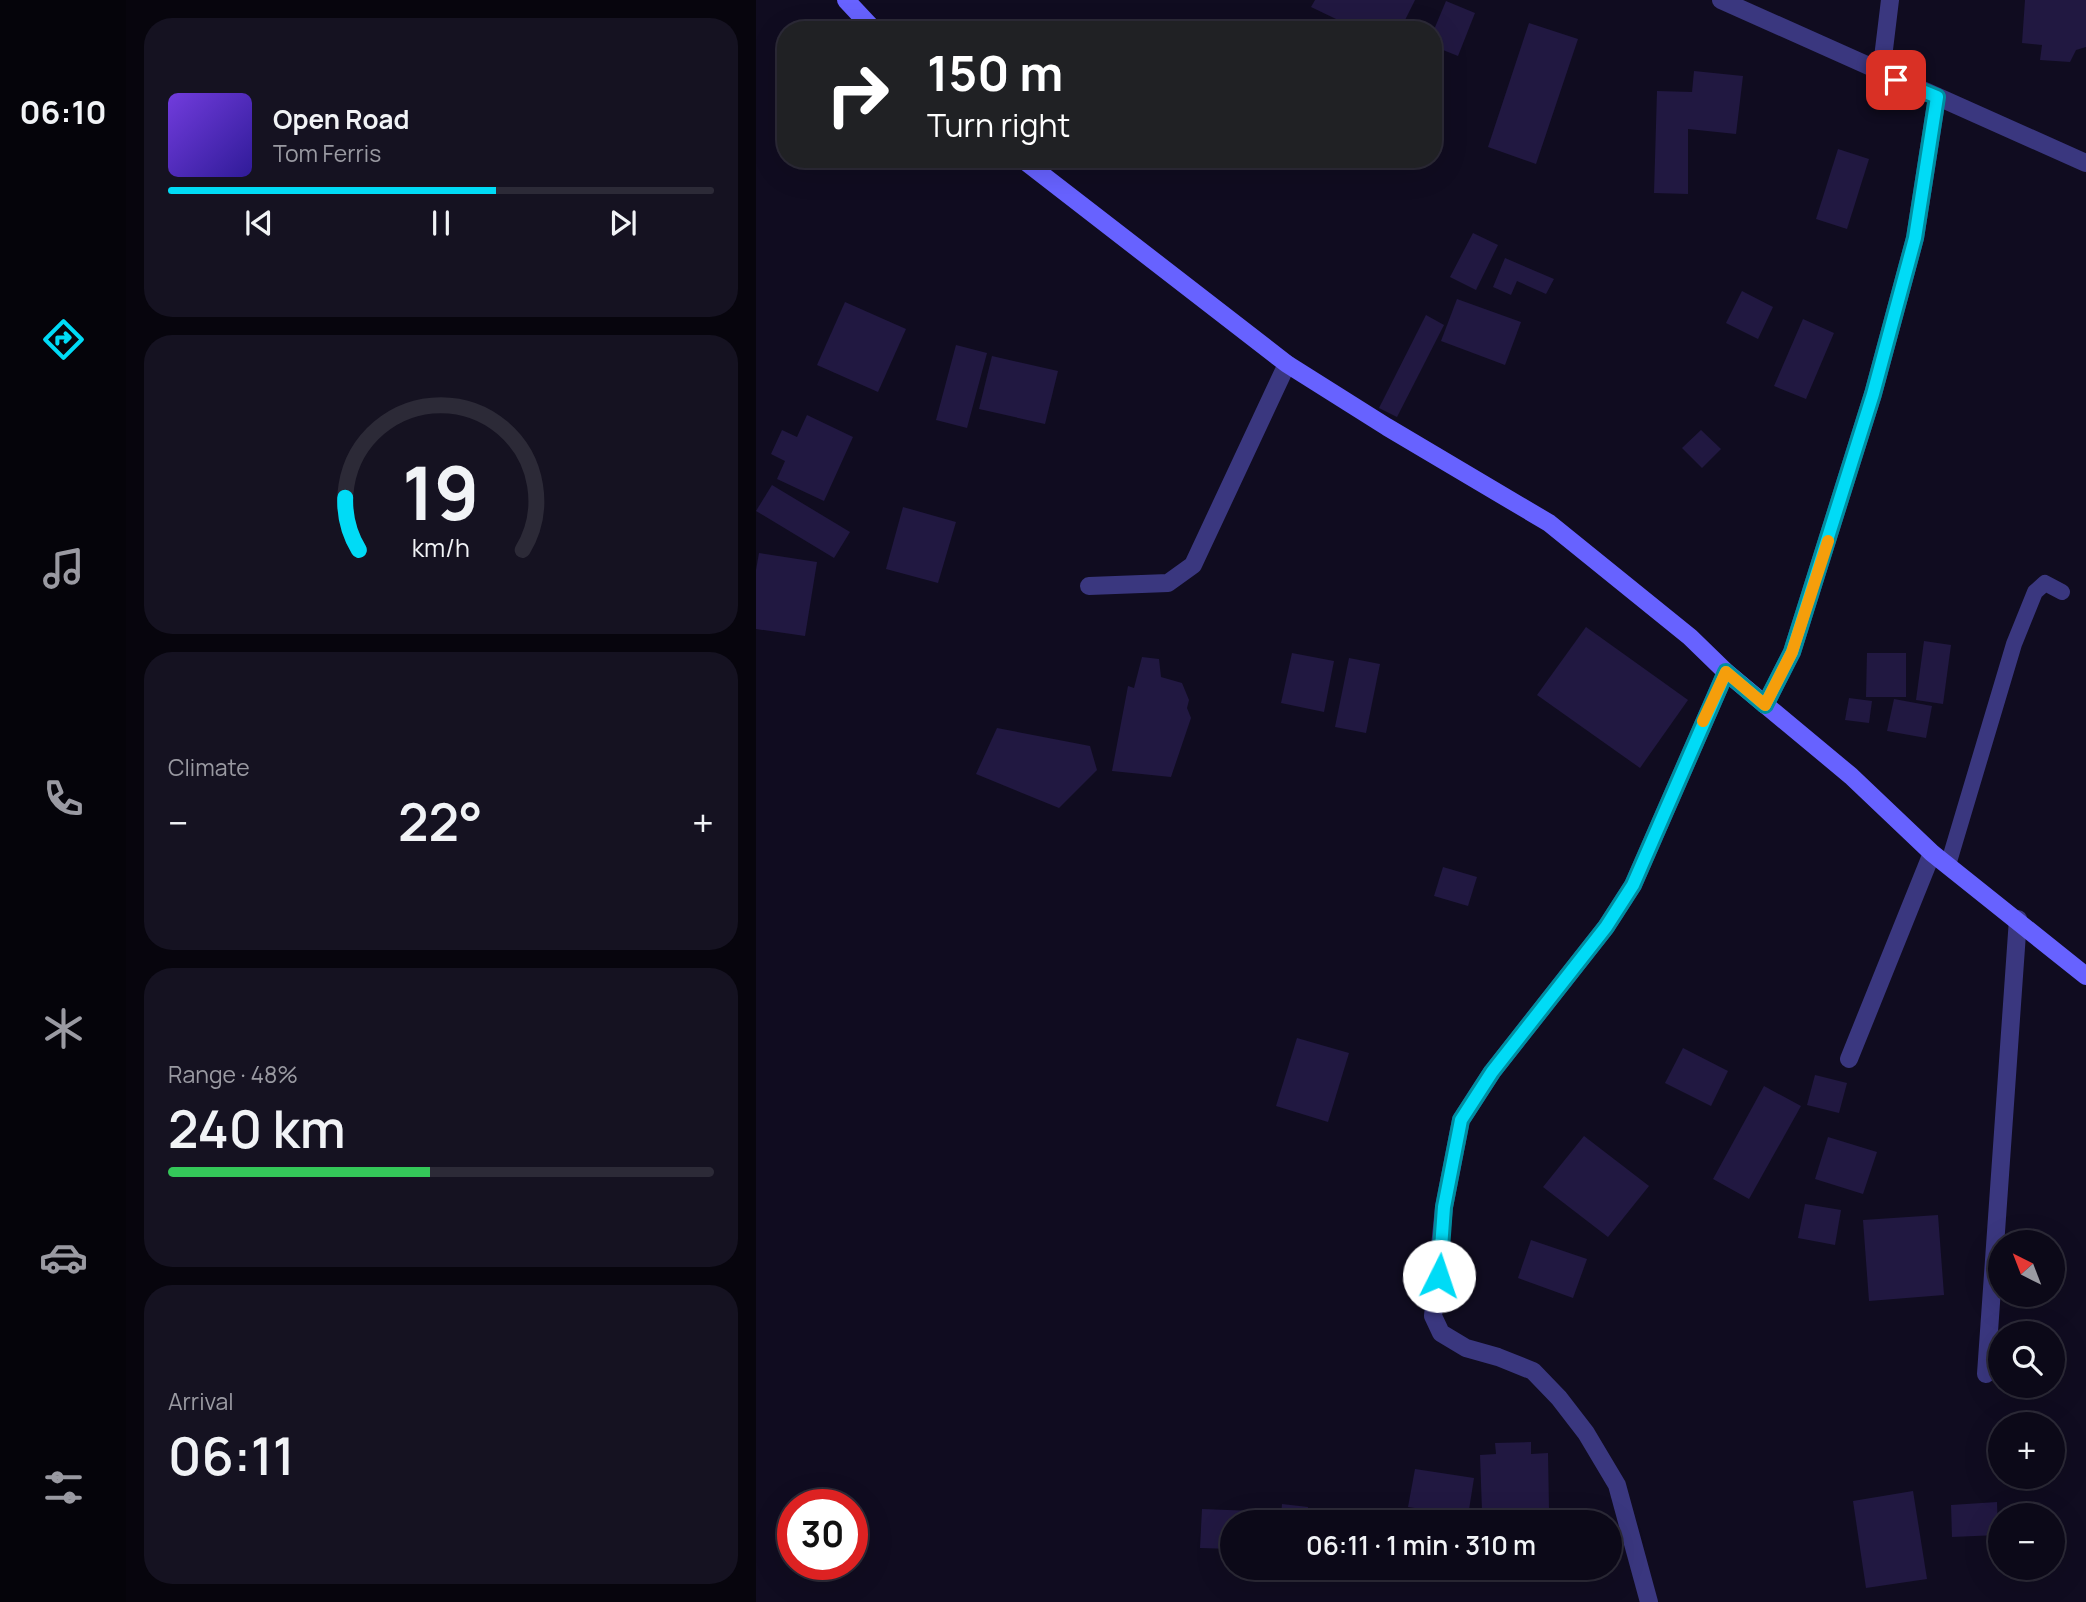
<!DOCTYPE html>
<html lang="en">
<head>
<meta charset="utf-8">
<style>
  :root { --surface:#0c0918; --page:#151221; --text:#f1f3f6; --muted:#9a9aa2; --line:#2c2a37; --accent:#00dbf6 }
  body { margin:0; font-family:Manrope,sans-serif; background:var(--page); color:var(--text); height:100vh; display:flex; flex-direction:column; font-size:26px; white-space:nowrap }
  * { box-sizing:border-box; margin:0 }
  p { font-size:23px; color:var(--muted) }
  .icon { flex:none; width:38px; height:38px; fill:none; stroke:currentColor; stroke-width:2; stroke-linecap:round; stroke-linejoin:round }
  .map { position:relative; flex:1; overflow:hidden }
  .sheet { display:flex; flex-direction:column; gap:18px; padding:18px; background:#07050d; width:630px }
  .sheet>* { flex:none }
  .hud { position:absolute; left:21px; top:21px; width:665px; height:147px; border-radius:28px; box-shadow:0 7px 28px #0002,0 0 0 2px var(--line); background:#202124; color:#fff; overflow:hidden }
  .needle { width:46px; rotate:318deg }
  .controls { position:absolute; left:1232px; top:1230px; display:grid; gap:14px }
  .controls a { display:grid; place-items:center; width:77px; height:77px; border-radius:50%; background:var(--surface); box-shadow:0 7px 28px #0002,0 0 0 2px var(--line); font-size:35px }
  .speed { position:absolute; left:21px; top:1489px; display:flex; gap:14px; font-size:35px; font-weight:700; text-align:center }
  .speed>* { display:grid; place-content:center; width:91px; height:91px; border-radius:50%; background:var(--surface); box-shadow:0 7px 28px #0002,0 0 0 2px var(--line); line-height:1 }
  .speed .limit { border:10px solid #d22; background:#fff; color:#111 }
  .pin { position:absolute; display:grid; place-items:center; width:60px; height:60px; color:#fff; margin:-30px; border-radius:14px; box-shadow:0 4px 10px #0006 }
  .me { position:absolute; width:77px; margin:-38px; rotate:4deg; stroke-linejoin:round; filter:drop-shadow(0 0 5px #0008) }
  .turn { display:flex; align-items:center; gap:24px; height:147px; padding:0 35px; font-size:32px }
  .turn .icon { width:91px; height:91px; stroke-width:2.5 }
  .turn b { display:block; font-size:49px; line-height:60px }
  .big { font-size:52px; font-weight:600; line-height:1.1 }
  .sheet .tile { flex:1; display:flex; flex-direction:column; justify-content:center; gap:10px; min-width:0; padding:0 24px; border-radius:28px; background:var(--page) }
  .sheet .dial { align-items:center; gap:0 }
  .dial svg { height:182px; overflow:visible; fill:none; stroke:var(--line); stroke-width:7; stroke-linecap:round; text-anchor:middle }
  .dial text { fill:var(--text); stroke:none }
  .song { display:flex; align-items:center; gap:21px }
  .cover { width:84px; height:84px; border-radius:10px; background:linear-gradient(135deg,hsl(260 70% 55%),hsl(250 70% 35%)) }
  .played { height:7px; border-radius:4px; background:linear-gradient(90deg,var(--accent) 60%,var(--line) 60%) }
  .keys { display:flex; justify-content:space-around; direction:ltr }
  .heat { display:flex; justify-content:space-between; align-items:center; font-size:38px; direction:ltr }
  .charge { height:10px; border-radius:5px; background:linear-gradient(90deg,#34c759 48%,var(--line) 0) }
  .trip { position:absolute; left:464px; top:1510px; width:402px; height:70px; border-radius:35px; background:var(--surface); box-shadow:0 7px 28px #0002,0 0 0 2px var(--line); font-weight:600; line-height:70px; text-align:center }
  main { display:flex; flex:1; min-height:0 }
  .menu { display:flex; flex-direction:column; width:126px; justify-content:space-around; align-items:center; background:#05040a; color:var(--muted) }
  .menu .icon { width:49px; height:49px }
  .menu .on { color:var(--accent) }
  .menu b { font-size:32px; color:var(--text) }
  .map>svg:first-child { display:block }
  .building { fill:#211841 }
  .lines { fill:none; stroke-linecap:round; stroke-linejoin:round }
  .lane { stroke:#3a377f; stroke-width:16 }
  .street { stroke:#3a377f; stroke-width:18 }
  .secondary { stroke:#6762ff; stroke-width:18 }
  .route-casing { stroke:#008ea0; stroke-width:18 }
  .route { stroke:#00dbf6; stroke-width:12 }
  .slow { stroke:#f59e0b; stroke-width:12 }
</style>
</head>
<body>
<main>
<nav class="menu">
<b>06:10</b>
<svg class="icon on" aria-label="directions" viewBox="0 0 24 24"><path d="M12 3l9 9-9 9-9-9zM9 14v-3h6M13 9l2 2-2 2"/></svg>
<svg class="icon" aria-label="music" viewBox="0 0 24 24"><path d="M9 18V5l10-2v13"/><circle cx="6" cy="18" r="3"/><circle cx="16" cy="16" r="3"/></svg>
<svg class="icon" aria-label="phone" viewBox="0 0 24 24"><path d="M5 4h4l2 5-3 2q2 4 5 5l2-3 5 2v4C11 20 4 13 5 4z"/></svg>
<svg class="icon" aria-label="climate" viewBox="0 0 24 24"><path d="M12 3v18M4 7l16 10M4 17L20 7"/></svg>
<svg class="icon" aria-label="car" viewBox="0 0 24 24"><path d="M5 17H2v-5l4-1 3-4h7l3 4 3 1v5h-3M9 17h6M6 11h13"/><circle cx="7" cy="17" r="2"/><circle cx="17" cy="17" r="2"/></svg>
<svg class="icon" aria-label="filters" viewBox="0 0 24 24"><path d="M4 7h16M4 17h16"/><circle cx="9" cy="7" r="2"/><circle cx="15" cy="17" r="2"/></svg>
</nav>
<section class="sheet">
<div class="tile">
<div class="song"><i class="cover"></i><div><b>Open Road</b><p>Tom Ferris</p></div></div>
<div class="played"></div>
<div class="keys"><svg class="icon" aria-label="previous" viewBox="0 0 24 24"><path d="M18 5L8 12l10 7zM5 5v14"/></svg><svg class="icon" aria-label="pause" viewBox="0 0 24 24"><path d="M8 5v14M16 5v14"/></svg><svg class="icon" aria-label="next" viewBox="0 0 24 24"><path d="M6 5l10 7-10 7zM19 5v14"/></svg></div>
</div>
<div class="tile dial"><svg viewBox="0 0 100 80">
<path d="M14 69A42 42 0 1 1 86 69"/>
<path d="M14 69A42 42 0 0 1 8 46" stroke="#00dbf6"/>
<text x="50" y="56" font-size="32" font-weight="700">19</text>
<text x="50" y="72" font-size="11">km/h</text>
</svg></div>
<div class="tile"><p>Climate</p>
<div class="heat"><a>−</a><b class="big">22°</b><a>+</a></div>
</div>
<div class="tile"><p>Range · 48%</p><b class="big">240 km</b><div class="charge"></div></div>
<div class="tile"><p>Arrival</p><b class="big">06:11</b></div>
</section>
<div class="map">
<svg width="1330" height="1602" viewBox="0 0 1330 1602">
  <rect width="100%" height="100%" fill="#100c20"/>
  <!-- building -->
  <g class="building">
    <path d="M 559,0 L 659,0 L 644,30 L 603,30 L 555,7 Z"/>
    <path d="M 1269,0 L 1330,0 L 1330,47 L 1320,50 L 1314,62 L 1284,60 L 1286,45 L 1266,43 Z"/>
    <path d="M 690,1 L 719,13 L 702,56 L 677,46 L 677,32 Z"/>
    <path d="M 773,23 L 822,39 L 780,164 L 732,147 Z"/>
    <path d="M 938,71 L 987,76 L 980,134 L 932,129 L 932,194 L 898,193 L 901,91 L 936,92 Z"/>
    <path d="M 1082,149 L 1113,159 L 1091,229 L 1060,219 Z"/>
    <path d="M 717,233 L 742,245 L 720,290 L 694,277 Z"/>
    <path d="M 749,258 L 798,279 L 790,294 L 761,281 L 755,295 L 737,287 Z"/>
    <path d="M 986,291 L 1017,307 L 1002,339 L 970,323 Z"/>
    <path d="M 701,299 L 765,322 L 749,365 L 685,341 Z"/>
    <path d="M 89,302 L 150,329 L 122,392 L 61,365 Z"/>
    <path d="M 670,315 L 688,325 L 641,417 L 623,408 Z"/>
    <path d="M 1047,319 L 1078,333 L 1050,399 L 1018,386 Z"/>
    <path d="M 200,345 L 231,353 L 211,428 L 180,420 Z"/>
    <path d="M 236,356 L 302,371 L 289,424 L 223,409 Z"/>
    <path d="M 51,415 L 97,437 L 68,501 L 21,479 L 29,461 L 15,454 L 26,430 L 41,437 Z"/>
    <path d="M 945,430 L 965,449 L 946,468 L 926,448 Z"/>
    <path d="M 16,485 L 94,532 L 78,558 L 0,511 Z"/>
    <path d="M 147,507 L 200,522 L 182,583 L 130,569 Z"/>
    <path d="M 3,553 L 61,562 L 49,636 L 0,629 L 0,570 Z"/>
    <path d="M 830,627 L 932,700 L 884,768 L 781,695 Z"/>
    <path d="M 1168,641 L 1195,645 L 1187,704 L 1160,700 Z"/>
    <path d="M 536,653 L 578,661 L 568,712 L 525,703 Z"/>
    <path d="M 1111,653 L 1150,653 L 1150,697 L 1110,697 Z"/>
    <path d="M 386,657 L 403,659 L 405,677 L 426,683 L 433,700 L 431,708 L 435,718 L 415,777 L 356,771 L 372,686 L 378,688 Z"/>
    <path d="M 593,658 L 624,664 L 610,733 L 579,727 Z"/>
    <path d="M 1093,698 L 1116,701 L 1113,723 L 1089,720 Z"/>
    <path d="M 1138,699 L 1176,706 L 1170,738 L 1131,731 Z"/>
    <path d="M 241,728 L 334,746 L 341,770 L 303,808 L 220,774 Z"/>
    <path d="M 687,867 L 721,877 L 712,906 L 678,896 Z"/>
    <path d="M 541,1038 L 593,1053 L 572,1122 L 520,1106 Z"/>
    <path d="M 927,1048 L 972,1071 L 955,1106 L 909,1083 Z"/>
    <path d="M 1059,1075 L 1091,1083 L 1083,1113 L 1051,1105 Z"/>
    <path d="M 1008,1086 L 1045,1106 L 993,1199 L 957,1179 Z"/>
    <path d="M 828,1136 L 893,1186 L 852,1237 L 787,1187 Z"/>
    <path d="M 1072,1137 L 1121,1152 L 1107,1194 L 1059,1179 Z"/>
    <path d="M 1049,1204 L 1085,1210 L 1079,1245 L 1042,1238 Z"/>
    <path d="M 1182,1215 L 1188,1295 L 1113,1301 L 1107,1220 Z"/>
    <path d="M 775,1240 L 831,1259 L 817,1298 L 762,1278 Z"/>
    <path d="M 775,1442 L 775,1454 L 792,1453 L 793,1509 L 726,1511 L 724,1455 L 740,1454 L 739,1443 Z"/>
    <path d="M 659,1469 L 718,1478 L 712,1516 L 652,1507 Z"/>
    <path d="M 1157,1491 L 1171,1579 L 1110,1588 L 1097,1501 Z"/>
    <path d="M 1241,1502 L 1242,1535 L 1196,1537 L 1195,1505 Z"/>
    <path d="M 526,1504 L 552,1507 L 551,1516 L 568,1517 L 567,1522 L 506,1522 L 507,1513 L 525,1515 Z"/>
    <path d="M 446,1509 L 498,1511 L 498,1522 L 476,1522 L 476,1549 L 444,1548 Z"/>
  </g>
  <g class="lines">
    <!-- lane -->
    <path class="lane" d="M 1192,865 L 1258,644 L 1279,592 L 1289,583 L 1306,592"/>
    <!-- street -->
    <g class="street">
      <path d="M 965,0 L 1330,163"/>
      <path d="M 1125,74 L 1134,0"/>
      <path d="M 333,586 L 412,583 L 437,565 L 531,364"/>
      <path d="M 1009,705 L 1036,652 L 1117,394 L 1159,238 L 1181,97"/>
      <path d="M 1093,1059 L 1176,853"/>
      <path d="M 1230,1374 L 1262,919"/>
      <path d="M 893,1602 L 861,1485 L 830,1433 L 803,1398 L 777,1371 L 742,1357 L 710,1348 L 685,1333 L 677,1316 L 688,1207 L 705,1120 L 736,1072 L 850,927 L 877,885 L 970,672"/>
    </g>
    <!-- secondary -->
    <g class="secondary">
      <path d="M 90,0 L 118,30"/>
      <path d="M 266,159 L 531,364 L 631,427 L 793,523 L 934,637 L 970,672 L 1095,776 L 1176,853 L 1330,976"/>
    </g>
  </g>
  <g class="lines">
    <defs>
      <path id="route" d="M 683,1276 L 688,1207 L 705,1120 L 736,1072 L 850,927 L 877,885 L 970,672 L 1009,705 L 1036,652 L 1117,394 L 1159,238 L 1181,97 L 1140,80"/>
    </defs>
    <!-- route casing -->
    <use href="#route" class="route-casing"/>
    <!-- route -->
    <use href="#route" class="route"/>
    <!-- slow -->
    <path class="slow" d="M 947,721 L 970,672 L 1009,705 L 1036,652 L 1072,541"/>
  </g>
</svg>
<div class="controls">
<a><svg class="needle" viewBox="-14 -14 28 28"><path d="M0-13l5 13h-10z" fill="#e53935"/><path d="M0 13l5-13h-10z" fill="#9a9aa2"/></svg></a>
<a><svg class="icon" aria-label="search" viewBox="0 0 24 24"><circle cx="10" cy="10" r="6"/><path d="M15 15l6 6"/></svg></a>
<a>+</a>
<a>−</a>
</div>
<div class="speed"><div class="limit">30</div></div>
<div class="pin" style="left:1140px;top:80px;background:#d93025"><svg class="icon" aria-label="arrive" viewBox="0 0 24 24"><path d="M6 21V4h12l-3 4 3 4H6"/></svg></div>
<svg class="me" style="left:683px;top:1276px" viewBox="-20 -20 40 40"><circle r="19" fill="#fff"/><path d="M0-13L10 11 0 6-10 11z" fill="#00dbf6"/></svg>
<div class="trip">06:11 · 1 min · 310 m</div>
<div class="hud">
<div class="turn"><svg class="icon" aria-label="right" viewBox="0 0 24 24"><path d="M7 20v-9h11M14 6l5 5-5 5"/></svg><div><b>150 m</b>Turn right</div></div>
</div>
</div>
</main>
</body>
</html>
